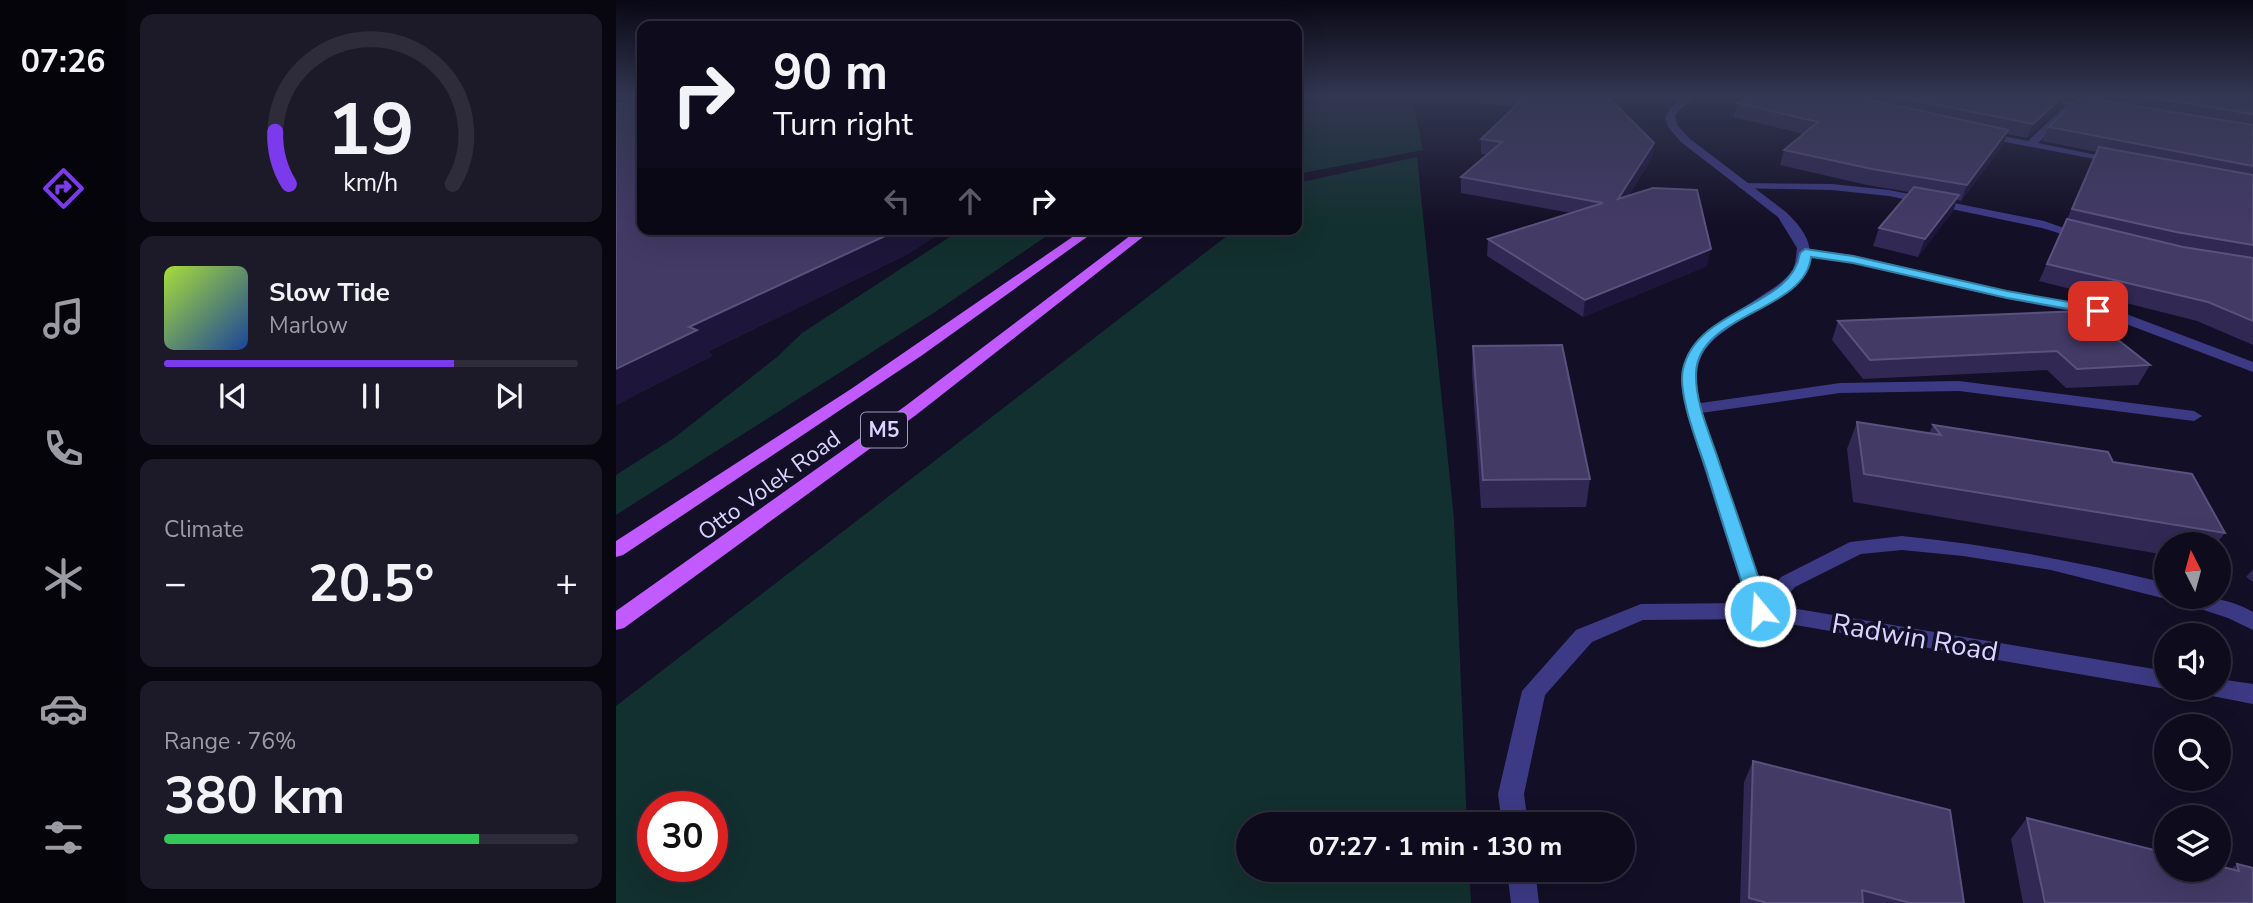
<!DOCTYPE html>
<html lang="en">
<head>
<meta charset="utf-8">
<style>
  :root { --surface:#0e0b1c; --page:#1c1929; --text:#f1f3f6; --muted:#9b9ba3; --line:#2e2b3b; --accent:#7c3aed }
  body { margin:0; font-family:"Nunito Sans",sans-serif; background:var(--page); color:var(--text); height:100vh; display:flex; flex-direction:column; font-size:26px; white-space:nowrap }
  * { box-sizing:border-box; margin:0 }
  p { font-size:23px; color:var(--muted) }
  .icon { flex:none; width:38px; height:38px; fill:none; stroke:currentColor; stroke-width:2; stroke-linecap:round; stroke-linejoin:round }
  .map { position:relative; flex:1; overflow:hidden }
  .drawer { display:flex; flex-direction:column; gap:14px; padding:14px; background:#08060f; width:490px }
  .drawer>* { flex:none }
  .guide { position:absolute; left:21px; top:21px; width:665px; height:214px; border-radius:14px; box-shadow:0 7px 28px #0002,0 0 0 2px var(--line); background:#0e0b1c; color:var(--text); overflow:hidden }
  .needle { width:46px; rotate:354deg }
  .buttons { position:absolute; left:1538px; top:532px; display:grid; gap:14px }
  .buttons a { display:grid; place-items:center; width:77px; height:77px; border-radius:50%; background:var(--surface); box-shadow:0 7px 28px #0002,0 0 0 2px var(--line); font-size:35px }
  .speed { position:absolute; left:21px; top:791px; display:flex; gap:14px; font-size:35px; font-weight:700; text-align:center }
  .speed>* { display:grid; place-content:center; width:91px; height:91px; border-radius:50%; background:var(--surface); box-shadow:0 7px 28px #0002,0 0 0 2px var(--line); line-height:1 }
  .speed .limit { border:10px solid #d22; background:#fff; color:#111 }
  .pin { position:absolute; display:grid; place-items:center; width:60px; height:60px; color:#fff; margin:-30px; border-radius:14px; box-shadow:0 4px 10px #0006 }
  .me { position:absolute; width:77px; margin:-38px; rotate:342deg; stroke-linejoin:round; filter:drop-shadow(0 0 5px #0008) }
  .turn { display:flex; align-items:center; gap:24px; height:147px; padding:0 21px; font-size:32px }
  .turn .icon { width:91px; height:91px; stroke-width:2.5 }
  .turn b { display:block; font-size:49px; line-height:60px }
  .lanes { display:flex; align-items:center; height:66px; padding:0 21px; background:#0003; justify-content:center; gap:35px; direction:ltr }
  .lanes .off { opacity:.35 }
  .big { font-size:52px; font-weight:700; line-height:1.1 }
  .drawer .card { flex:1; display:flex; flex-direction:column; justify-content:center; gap:10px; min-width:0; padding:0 24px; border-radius:14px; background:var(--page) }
  .drawer .dial { align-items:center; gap:0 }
  .dial svg { height:182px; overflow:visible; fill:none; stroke:var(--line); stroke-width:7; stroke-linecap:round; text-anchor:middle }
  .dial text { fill:var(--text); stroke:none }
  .song { display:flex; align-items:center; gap:21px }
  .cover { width:84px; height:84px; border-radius:10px; background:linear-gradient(135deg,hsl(80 70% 55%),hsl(220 70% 35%)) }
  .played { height:7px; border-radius:4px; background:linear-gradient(90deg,var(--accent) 70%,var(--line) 70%) }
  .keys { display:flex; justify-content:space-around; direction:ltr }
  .heat { display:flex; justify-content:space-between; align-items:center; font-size:38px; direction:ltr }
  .charge { height:10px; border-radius:5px; background:linear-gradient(90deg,#34c759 76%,var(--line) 0) }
  .trip { position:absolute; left:620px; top:812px; width:399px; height:70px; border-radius:35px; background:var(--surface); box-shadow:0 7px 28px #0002,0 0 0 2px var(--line); font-weight:700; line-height:70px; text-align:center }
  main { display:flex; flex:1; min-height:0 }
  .tab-bar { display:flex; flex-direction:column; width:126px; justify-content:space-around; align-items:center; background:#06040b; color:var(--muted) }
  .tab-bar .icon { width:49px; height:49px }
  .tab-bar .active { color:var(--accent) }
  .tab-bar b { font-size:32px; color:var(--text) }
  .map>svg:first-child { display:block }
  .green { fill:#12302f; fill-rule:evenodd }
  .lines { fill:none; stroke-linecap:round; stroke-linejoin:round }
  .service { fill:#3d3a85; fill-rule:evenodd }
  .minor { fill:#3d3a85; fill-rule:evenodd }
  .primary { fill:#c25bff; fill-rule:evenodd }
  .wall { fill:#312854 }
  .shaded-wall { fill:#1d163a }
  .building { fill:#433a66; stroke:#5a527e; stroke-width:2 }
  .route { fill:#4fc3f7; stroke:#337fa1; stroke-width:2 }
  .labels { text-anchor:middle; stroke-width:7; stroke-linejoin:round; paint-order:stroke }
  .shield { fill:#130f26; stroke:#9e99be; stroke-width:2 }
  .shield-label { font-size:21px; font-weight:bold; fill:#d9d4ff }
  .street-label { font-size:23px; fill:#d9d4ff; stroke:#130f26 }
  .near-street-label { font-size:28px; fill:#d9d4ff; stroke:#130f26 }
</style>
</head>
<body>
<main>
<nav class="tab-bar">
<b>07:26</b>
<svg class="icon active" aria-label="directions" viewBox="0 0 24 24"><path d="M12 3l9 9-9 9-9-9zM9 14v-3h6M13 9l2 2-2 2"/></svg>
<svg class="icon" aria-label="music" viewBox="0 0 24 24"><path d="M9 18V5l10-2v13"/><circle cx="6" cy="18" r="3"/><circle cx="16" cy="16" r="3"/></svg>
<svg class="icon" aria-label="phone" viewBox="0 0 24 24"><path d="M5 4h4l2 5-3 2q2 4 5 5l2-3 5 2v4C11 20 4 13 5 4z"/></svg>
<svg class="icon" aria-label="climate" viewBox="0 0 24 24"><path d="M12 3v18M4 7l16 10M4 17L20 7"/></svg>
<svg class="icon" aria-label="car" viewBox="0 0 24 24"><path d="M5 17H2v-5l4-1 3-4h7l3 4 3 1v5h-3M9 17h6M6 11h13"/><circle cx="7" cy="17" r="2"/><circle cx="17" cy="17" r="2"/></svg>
<svg class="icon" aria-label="filters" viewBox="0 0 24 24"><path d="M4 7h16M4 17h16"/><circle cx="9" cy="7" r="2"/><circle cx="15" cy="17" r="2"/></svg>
</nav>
<section class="drawer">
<div class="card dial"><svg viewBox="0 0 100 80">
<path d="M14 69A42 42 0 1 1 86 69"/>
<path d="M14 69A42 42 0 0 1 8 46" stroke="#7c3aed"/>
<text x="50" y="56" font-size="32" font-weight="700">19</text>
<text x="50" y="72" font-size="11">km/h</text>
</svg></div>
<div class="card">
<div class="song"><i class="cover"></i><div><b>Slow Tide</b><p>Marlow</p></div></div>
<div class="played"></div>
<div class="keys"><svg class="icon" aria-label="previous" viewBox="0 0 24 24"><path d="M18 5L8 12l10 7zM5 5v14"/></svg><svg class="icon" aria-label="pause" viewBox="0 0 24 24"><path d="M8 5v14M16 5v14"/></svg><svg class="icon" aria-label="next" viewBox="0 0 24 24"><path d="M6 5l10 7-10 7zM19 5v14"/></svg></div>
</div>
<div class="card"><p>Climate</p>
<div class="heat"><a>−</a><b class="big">20.5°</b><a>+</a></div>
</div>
<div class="card"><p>Range · 76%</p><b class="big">380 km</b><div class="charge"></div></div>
</section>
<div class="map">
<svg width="1637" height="903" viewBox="0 0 1637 903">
  <rect width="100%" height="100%" fill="#130f26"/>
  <!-- green -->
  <g class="green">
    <path d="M 688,97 L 796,97 L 807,150 L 681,174 L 681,106 Z"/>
    <path d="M 801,157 L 838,519 L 851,824 L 632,824 L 632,870 L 853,870 L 855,903 L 0,903 L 0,706 L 620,229 L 681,229 L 681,183 ZM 37,807 L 96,807 L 96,866 L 37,866 Z"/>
    <path d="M 346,229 L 441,229 L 319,312 L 0,515 L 0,475 L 58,438 L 161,357 L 186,333 Z"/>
  </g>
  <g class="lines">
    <!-- service -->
    <g class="service">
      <path d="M 1127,183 L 1216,184 L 1273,190 L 1428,221 L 1474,237 L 1468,241 L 1426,228 L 1273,196 L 1216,190 L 1123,188 L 1123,184 Z"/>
      <path d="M 1189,249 L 1237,255 L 1391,291 L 1505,312 L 1637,362 L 1637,372 L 1497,319 L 1391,299 L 1237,263 L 1184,256 L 1184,250 Z"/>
      <path d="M 1343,381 L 1578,411 L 1586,416 L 1578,421 L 1343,391 L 1224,393 L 1078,414 L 1070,409 L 1078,404 L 1224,383 Z"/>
      <path d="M 1286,536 C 1376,545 1463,562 1550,583 L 1550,597 L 1557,597 L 1550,599 L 1435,570 L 1347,556 L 1286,550 L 1245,554 L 1179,587 L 1152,617 L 1144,619 L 1136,617 L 1133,611 L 1165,577 L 1234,542 Z"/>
      <path d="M 1563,597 C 1590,597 1613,598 1637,612 L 1637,630 L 1612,618 L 1566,603 Z"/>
    </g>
    <!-- minor -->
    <g class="minor">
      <path d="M 1070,97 L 1080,97 L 1063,110 L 1059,117 L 1062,126 L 1073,138 L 1170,212 C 1246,283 1120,306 1089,350 C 1075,371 1082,396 1088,418 L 1152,604 L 1550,671 L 1550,688 L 1555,688 L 1550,689 L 1144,619 L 1027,620 L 976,642 L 929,695 L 908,794 L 912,824 L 886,824 L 882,794 L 906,691 L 960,630 L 1025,604 L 1131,603 L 1072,418 C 1050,340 1094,332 1148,294 C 1159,287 1170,280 1177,269 C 1180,263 1180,254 1181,248 L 1162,217 L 1065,142 L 1052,127 L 1049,117 L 1056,106 Z"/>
      <path d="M 1413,97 L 1432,97 L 1482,105 L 1482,109 L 1479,110 L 1459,106 L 1422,143 L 1505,160 L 1505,164 L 1363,137 L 1363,133 L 1367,132 L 1412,141 L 1450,105 Z"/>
      <path d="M 1603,679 L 1637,684 L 1637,704 L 1591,695 L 1588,688 L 1603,688 Z"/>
      <path d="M 891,870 L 919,870 L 923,903 L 895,903 Z"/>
    </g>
    <!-- primary -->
    <g class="primary">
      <path d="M 468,229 L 482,229 L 305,356 L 7,555 L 0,557 L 0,541 L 235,389 Z"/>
      <path d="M 523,229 L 537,229 L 300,415 L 8,628 L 0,630 L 0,611 L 288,407 Z"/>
    </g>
  </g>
  <!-- wall -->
  <g class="wall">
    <path d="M 0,97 L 26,97 L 26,229 L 331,229 L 290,255 L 93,351 L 96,356 L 0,405 Z"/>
    <path d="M 815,97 L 992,97 L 1038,143 L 1036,158 L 1012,196 L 1091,266 L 967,317 L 871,256 L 872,239 L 955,213 L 845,193 L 845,177 L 872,155 L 865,154 L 865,139 L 898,107 L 815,98 Z"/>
    <path d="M 1134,97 L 1546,97 L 1546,99 L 1637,97 L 1637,345 L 1581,321 L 1423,281 L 1481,152 L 1426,141 L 1433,127 L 1461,99 L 1448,97 L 1444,107 L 1411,138 L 1391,134 L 1387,145 L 1345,201 L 1341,200 L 1337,211 L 1302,257 L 1257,246 L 1263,228 L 1293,192 L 1251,185 L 1164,165 L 1168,150 L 1187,134 L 1118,117 L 1121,103 Z"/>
    <path d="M 1465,311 L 1534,365 L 1522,385 L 1450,388 L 1431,370 L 1247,379 L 1216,340 L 1222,321 Z"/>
    <path d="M 857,346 L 974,479 L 970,507 L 865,508 L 856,372 Z"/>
    <path d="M 1241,422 L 1313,433 L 1317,425 L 1497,462 L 1609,533 L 1600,544 L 1550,544 L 1550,555 L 1237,502 L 1231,449 Z"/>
    <path d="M 1637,569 L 1637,582 L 1630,577 Z"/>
    <path d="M 1137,761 L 1348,903 L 1124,903 L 1128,782 Z"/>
    <path d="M 1411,818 L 1615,869 L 1621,864 L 1637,903 L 1407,903 L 1395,839 Z"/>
  </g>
  <!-- shaded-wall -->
  <g class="shaded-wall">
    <path d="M 0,97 L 3,97 L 7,104 L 0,106 Z"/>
    <path d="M 1446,97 L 1448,97 L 1444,107 L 1411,138 L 1417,124 Z"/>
    <path d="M 1392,130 L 1387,145 L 1345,201 L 1351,185 Z"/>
    <path d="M 1038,143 L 1036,158 L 999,215 L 1002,199 Z"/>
    <path d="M 1343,195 L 1337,211 L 1302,257 L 1309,239 Z"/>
    <path d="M 284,229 L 331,229 L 290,255 L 93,351 L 96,356 L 0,405 L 0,369 L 73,327 Z"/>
    <path d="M 1095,249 L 1091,266 L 967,317 L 969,300 Z"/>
  </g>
  <!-- building -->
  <g class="building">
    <path d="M 17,97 L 26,97 L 26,229 L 284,229 L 73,327 L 81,330 L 0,369 L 0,103 L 17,105 Z"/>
    <path d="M 909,97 L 992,97 L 1038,143 L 1002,199 L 1037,188 L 1081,190 L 1095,249 L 969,300 L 872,239 L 987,203 L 845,177 L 886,142 L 865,139 Z"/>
    <path d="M 1134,97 L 1241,97 L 1392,130 L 1351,185 L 1256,169 L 1168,150 L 1202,122 L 1121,103 Z"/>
    <path d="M 1282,97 L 1446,97 L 1417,124 Z"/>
    <path d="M 1464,97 L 1637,125 L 1637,166 L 1433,127 Z"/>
    <path d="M 1532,97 L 1546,97 L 1546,99 L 1554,97 L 1637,97 L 1637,114 Z"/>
    <path d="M 1483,147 L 1637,175 L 1637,245 L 1560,232 L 1456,209 Z"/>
    <path d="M 1298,187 L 1343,195 L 1309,239 L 1263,228 Z"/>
    <path d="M 1451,219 L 1567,247 L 1637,258 L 1637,321 L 1592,302 L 1431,264 Z"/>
    <path d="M 1465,311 L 1534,365 L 1461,369 L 1441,351 L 1254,360 L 1222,321 Z"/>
    <path d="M 946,345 L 974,479 L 867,480 L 857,346 Z"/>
    <path d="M 1241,422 L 1325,435 L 1317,425 L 1492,452 L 1497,462 L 1576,474 L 1609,533 L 1248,474 Z"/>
    <path d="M 1137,761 L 1334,810 L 1348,903 L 1294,903 L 1246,890 L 1247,903 L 1151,903 L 1133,898 Z"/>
    <path d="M 1411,818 L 1550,853 L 1550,870 L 1603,870 L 1603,866 L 1623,871 L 1621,864 L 1637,868 L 1637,903 L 1429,903 Z"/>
  </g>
  <!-- sky -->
  <linearGradient id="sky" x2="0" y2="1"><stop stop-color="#0a0815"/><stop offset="0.43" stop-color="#333752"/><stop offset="1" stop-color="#333752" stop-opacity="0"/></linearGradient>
  <rect width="1637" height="223" fill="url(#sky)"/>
  <!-- route -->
  <path class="route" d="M 1189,249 L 1237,256 L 1391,291 L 1482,307 L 1488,311 L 1482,314 L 1391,298 L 1237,263 L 1195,257 C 1189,312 1082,313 1080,373 C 1079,404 1095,436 1104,465 C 1121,513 1137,562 1154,611 L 1151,616 L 1144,618 L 1137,616 L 1135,611 C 1120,565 1105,519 1091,472 C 1083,447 1061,394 1067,369 C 1081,307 1176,308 1184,253 Z"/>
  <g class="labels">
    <!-- shield labels -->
    <rect class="shield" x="245" y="412.5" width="46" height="35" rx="5"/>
    <g class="shield-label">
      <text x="268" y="437">M5</text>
    </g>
    <!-- street labels -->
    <g class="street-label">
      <text transform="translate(153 485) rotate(-36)" y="8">Otto Volek Road</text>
    </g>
    <!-- near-street labels -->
    <g class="near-street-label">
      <text transform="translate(1299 637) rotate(10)" y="10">Radwin Road</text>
    </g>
  </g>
</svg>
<div class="buttons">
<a><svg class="needle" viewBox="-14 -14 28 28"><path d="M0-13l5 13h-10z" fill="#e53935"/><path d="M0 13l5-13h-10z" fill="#9b9ba3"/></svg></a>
<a><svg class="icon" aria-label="sound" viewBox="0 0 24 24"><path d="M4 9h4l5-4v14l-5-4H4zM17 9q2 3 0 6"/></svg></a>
<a><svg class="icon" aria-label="search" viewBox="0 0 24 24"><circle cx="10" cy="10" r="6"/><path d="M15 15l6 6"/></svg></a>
<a><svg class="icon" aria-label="layers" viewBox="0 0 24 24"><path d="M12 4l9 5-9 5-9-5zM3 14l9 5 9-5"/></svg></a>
</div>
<div class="speed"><div class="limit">30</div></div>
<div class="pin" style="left:1482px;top:311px;background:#d93025"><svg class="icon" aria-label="arrive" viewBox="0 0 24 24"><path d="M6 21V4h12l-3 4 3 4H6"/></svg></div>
<svg class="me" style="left:1144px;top:611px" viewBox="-20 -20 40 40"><circle r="17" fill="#4fc3f7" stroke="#fff" stroke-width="3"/><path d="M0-11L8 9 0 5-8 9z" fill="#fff"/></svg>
<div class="trip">07:27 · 1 min · 130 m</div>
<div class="guide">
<div class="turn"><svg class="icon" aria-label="right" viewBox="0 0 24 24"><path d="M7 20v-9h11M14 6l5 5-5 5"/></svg><div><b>90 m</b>Turn right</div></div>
<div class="lanes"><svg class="icon off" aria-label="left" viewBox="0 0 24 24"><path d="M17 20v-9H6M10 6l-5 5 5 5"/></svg><svg class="icon off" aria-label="ahead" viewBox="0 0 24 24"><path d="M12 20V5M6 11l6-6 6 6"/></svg><svg class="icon" aria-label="right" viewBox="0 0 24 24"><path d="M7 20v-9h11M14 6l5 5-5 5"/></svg></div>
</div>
</div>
</main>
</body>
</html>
